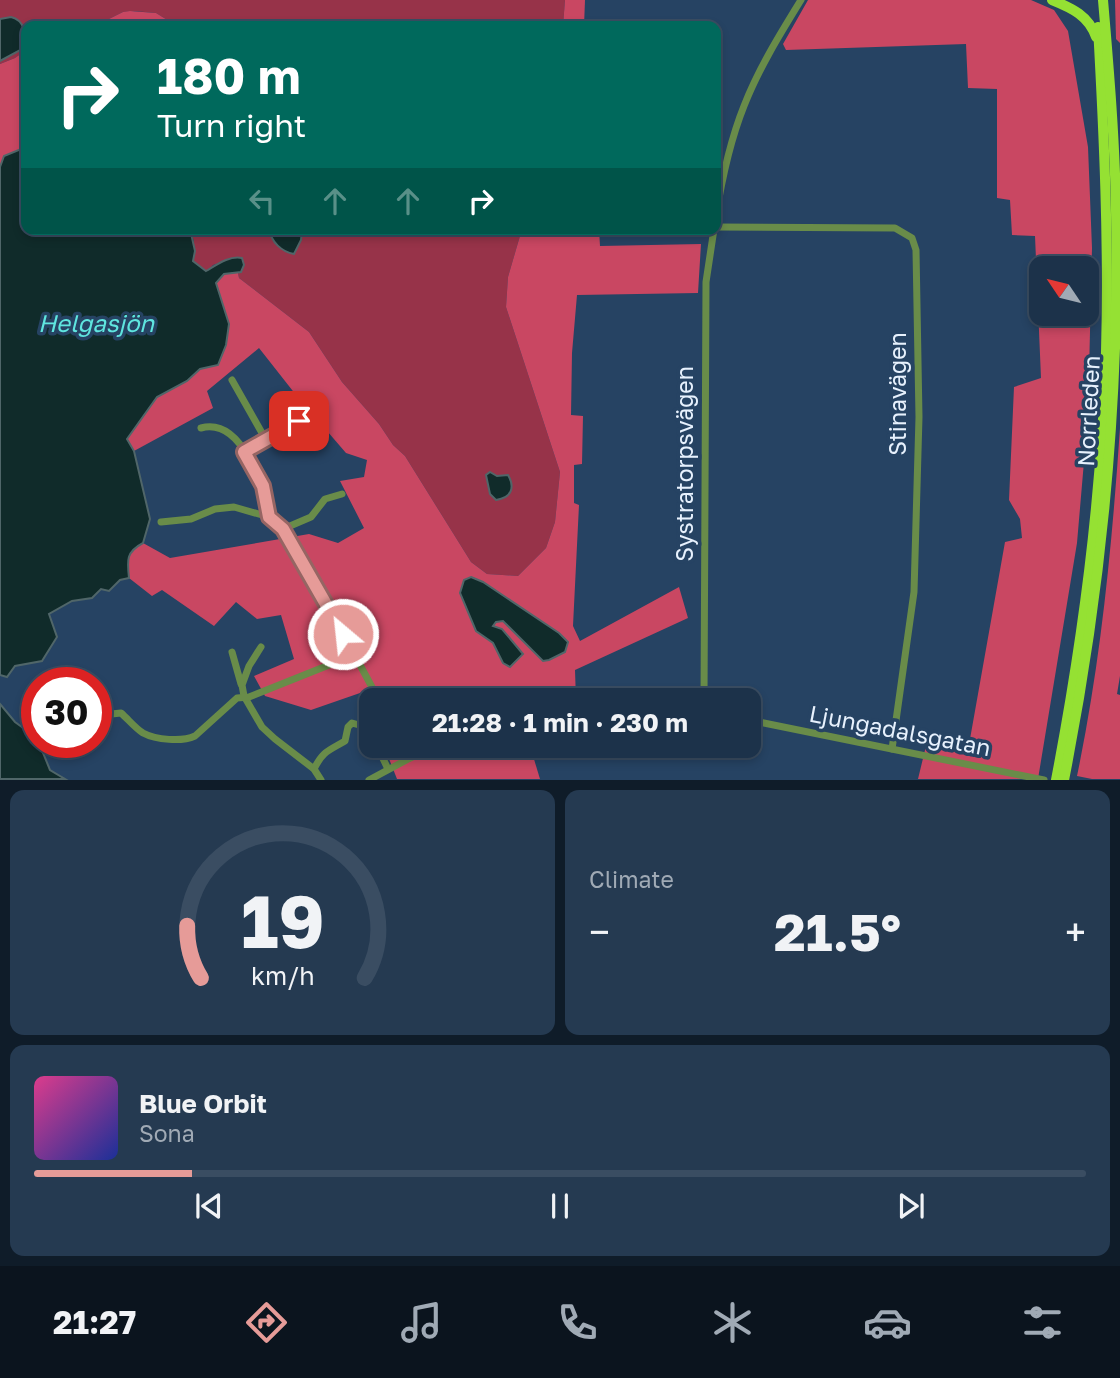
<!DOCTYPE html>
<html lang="en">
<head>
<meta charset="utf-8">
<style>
  :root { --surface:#1c324a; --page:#253a51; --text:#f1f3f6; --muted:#a0aab5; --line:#3a4d62; --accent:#e69b98 }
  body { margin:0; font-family:"Golos Text",sans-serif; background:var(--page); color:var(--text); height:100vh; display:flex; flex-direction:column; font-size:26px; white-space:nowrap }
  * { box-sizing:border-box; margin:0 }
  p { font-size:23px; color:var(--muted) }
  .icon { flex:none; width:38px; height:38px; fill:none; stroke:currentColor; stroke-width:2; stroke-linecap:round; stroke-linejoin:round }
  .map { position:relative; height:780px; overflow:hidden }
  .drawer { display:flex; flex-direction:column; gap:10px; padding:10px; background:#0f1c29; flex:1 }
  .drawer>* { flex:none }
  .banner { position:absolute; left:21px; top:21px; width:700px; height:214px; border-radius:14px; box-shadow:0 4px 10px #0003,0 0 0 2px var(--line); background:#00695c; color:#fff; overflow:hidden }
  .needle { width:46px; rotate:305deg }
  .fabs { position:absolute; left:1029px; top:256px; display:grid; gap:14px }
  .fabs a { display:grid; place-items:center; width:70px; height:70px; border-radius:14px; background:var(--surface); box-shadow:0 4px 10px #0003,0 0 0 2px var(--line); font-size:35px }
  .speed { position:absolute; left:21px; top:667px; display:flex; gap:14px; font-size:35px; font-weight:700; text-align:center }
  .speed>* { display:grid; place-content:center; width:91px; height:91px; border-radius:50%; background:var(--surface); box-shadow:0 4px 10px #0003,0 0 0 2px var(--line); line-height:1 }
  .speed .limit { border:10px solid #d22; background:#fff; color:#111 }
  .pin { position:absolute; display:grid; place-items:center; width:60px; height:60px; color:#fff; margin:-30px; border-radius:14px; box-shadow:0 4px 10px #0006 }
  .me { position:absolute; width:77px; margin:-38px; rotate:332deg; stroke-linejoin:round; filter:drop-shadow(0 0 5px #0008) }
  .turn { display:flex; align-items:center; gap:24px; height:147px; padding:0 21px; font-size:32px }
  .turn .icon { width:91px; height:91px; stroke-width:2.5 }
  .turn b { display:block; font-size:49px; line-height:60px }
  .lanes { display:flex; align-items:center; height:66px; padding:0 21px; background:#0003; justify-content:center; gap:35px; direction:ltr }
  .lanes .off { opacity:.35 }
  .big { font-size:52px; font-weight:700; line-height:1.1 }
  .drawer .tile { flex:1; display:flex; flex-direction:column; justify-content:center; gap:10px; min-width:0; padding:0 24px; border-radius:14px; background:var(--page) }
  .drawer .dial { align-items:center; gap:0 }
  .dial svg { height:182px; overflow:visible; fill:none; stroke:var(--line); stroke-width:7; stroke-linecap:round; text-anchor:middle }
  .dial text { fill:var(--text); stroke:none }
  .song { display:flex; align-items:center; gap:21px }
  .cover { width:84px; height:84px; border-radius:10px; background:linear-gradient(135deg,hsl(330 70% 55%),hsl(230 70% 35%)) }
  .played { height:7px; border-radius:4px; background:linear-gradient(90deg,var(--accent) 15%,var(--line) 15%) }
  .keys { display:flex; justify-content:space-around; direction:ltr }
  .heat { display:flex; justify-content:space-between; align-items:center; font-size:38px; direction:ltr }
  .drawer .tiles { flex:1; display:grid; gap:10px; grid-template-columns:1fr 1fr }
  .tile:last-child { grid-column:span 2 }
  .trip { position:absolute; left:359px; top:688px; width:402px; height:70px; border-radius:14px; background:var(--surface); box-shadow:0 4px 10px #0003,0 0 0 2px var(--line); font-weight:700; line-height:70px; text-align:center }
  .dock { display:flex; height:112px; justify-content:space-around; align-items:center; background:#0b141e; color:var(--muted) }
  .dock .icon { width:49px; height:49px }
  .dock .selected { color:var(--accent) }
  .dock b { font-size:32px; color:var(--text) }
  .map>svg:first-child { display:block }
  .green { fill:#973349 }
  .forest { fill:#c94762; fill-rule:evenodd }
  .water { fill:#102b2a; stroke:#506669; stroke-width:2 }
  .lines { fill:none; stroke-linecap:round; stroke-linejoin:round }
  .minor { stroke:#698c49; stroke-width:7 }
  .trunk { stroke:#95e133; stroke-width:10 }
  .route-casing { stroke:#966563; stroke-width:18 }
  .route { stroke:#e69b98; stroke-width:12 }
  .labels { text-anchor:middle; stroke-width:7; stroke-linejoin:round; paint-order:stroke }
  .street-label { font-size:23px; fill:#e7f1fd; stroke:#264363 }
  .water-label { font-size:24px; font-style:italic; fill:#5fe5df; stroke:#264363 }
</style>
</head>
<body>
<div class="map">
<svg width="1120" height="780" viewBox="0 0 1120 780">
  <rect width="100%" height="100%" fill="#264363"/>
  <!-- green -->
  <g class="green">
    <path d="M 0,0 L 565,0 L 563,26 L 177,26 L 156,13 L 134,11 L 123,12 L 107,20 L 73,26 L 26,26 L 26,50 L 15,58 L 0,64 Z"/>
    <path d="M 190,229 L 522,229 L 508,277 L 506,307 L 560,472 L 555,522 L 546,548 L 518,576 L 487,574 L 471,562 L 405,456 L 393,445 L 379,424 L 342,382 L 309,332 L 239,278 L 238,273 L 244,265 L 237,257 L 213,265 L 207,272 L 194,263 L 194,241 Z"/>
  </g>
  <!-- forest -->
  <g class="forest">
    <path d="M 565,0 L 585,0 L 584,26 L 563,26 Z"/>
    <path d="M 808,0 L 1031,0 L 1054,10 L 1068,31 L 1088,147 L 1092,248 L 1088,415 L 1077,543 L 1038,779 L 918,779 L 926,746 L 970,739 L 1005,542 L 1022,538 L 1020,519 L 1009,500 L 1014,387 L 1041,378 L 1035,236 L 1012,235 L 1010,200 L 997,198 L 997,89 L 968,88 L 966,44 L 786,50 L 783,44 ZM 1041,268 L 1087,268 L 1087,313 L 1041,313 Z"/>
    <path d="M 1115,0 L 1120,0 L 1120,43 L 1116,39 Z"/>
    <path d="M 130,11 L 156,13 L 177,26 L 73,26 L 107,20 L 123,12 Z"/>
    <path d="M 26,50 L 26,147 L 5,156 L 0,167 L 0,64 L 15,58 Z"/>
    <path d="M 522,229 L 599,229 L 600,246 L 701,244 L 698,293 L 577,295 L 572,353 L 571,415 L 583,416 L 582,464 L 574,465 L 574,503 L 579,505 L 573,626 L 580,641 L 679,587 L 688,618 L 575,670 L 576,700 L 371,700 L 371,717 L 360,693 L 311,710 L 265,696 L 254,676 L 294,659 L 281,615 L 257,619 L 236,602 L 214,626 L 162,590 L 152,596 L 129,578 C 127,560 126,552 143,543 L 170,558 L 309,534 L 338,543 L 364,528 L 340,481 L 364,477 L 367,460 L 346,453 L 296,395 L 259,348 L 207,391 L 213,408 L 134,451 L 127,439 L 157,397 L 187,381 L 200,369 L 218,365 L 226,345 L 229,324 L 216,283 C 220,274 229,271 238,273 L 239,278 L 309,332 L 342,382 L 379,424 L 393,445 L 405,456 L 471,562 L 487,574 L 518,576 L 546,548 L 555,522 L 560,472 L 506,307 L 508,277 Z"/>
    <path d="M 1120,428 L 1120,676 L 1117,694 L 1120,695 L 1120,779 L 1092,779 L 1077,776 C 1101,661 1112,545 1120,428 Z"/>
    <path d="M 384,746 L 530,746 L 540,779 L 397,779 Z"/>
  </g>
  <!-- water -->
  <g class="water">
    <path d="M 11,17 C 25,20 26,35 26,47 L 0,61 L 0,19 Z"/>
    <path d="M 26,147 L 26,229 L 190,229 L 195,251 L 193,261 L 206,271 C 215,266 229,255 242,258 L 244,265 L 241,272 L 224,274 L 216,283 L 229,324 L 226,345 L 218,365 L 200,369 L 187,381 L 157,397 L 127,439 L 134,451 L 150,519 L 143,543 C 126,552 127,560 129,578 L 120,580 L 109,591 L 101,589 L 92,598 L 72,601 L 49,614 L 57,637 L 42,661 L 15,666 L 7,677 L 0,675 L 0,167 L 4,156 Z"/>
    <path d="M 269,229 L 302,230 L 301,240 L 294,254 C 282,252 271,242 269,229 Z"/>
    <path d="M 490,472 L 497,476 L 508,475 C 515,487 512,498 496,500 L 490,494 L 486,475 Z"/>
    <path d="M 471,577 L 483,582 L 559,633 L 568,642 L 565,652 L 549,660 L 543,661 L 503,621 L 496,622 L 493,626 L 502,629 L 523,654 L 510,667 L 503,663 L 493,643 L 476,631 L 460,593 L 464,580 Z"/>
    <path d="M 0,704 L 15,722 L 37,738 L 50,770 L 65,779 L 0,779 Z"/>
  </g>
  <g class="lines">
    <!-- minor -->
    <g class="minor">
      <path d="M 716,216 C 722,178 730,141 744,106 C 759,68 780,34 801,0"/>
      <path d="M 716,227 L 895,228 L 912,238 L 916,250 L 919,417 L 914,592 L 892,749"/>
      <path d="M 232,380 L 266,440"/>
      <path d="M 201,428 C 242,417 263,486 269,517"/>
      <path d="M 244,452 L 299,421"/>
      <path d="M 161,522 L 191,519 L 215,509 L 234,507 L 269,517 L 283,529 L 309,571 L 379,700"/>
      <path d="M 283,529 L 311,517 L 325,499 L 342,494"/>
      <path d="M 261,647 L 249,666 L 242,685 L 244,696 L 262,727 L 275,739 L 314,769 L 321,780"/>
      <path d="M 232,652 L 241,684"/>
      <path d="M 704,700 L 706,282 L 714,229"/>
      <path d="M 749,720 L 1044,780"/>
      <path d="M 96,723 L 102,715 L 121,713 C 128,719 135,728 143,733 C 156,740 182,742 195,736 L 237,698 L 249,697 L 354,655"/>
      <path d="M 377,746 L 388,769"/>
      <path d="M 403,746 L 410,758"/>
      <path d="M 314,769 C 323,751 328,751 345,741 L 348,727 L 352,723 L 366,727 L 371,733"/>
      <path d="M 369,780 L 410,758 L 439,746"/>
    </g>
    <!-- trunk -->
    <g class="trunk">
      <path d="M 1052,0 C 1072,8 1089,16 1096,37"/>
      <path d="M 1056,780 C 1083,639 1102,495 1106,352 C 1109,243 1104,136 1098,27"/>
      <path d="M 1064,780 C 1101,593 1120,402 1116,211 C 1115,141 1109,70 1103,0"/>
    </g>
  </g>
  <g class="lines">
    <defs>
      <path id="route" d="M 299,421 L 244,452 L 263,486 L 269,517 L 283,529 L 343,634"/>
    </defs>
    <!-- route casing -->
    <use href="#route" class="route-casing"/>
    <!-- route -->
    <use href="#route" class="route"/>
  </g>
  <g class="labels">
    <!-- street labels -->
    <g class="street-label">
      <text transform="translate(898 394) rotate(-90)" y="8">Stinavägen</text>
      <text transform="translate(1089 411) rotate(-87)" y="8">Norrleden</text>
      <text transform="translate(685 464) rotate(-90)" y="8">Systratorpsvägen</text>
      <text transform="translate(900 731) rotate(11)" y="8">Ljungadalsgatan</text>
    </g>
    <!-- water labels -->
    <g class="water-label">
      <text x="96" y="332">Helgasjön</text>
    </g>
  </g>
</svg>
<div class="fabs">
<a><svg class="needle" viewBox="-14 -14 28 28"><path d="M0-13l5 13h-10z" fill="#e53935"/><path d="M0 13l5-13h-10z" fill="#a0aab5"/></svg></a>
</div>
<div class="speed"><div class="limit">30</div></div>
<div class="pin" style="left:299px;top:421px;background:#d93025"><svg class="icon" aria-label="arrive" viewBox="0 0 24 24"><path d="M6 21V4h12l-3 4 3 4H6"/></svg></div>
<svg class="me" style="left:343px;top:634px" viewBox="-20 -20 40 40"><circle r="17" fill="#e69b98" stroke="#fff" stroke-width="3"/><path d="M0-11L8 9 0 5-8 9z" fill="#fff"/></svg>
<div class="trip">21:28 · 1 min · 230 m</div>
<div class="banner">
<div class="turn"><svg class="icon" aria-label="right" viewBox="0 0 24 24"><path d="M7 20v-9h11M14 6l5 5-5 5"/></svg><div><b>180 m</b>Turn right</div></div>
<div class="lanes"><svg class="icon off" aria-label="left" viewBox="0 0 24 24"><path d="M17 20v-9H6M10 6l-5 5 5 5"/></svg><svg class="icon off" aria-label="ahead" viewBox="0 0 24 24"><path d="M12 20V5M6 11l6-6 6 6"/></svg><svg class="icon off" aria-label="ahead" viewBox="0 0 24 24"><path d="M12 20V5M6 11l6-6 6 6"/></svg><svg class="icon" aria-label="right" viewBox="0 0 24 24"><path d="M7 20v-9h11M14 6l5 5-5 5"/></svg></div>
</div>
</div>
<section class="drawer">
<div class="tiles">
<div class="tile dial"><svg viewBox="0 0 100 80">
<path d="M14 69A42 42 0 1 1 86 69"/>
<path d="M14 69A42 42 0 0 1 8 46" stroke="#e69b98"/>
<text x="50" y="56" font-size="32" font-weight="700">19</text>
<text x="50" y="72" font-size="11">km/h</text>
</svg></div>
<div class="tile"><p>Climate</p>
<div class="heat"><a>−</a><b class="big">21.5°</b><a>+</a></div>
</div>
<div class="tile">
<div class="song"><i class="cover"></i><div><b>Blue Orbit</b><p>Sona</p></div></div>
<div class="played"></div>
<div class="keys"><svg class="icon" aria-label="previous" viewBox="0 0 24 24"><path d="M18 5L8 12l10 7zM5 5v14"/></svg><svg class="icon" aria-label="pause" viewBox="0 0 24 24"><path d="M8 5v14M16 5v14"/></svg><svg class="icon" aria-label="next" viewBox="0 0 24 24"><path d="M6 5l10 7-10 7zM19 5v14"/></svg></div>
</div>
</div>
</section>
<nav class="dock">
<b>21:27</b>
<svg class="icon selected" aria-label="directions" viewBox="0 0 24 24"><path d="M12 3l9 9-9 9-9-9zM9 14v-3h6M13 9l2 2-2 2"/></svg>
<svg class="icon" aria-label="music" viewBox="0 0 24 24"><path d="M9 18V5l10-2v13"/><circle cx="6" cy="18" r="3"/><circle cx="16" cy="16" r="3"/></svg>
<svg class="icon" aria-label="phone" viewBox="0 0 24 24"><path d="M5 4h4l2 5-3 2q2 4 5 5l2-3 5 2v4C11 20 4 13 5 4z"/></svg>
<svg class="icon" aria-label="climate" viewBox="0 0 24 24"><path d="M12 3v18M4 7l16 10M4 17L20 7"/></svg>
<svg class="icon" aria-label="car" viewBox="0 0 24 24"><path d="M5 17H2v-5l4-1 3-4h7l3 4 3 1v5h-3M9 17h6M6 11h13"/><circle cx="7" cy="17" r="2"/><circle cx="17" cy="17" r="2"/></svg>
<svg class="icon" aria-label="filters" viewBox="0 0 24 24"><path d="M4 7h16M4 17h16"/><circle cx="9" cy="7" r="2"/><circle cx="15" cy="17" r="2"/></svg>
</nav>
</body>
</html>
